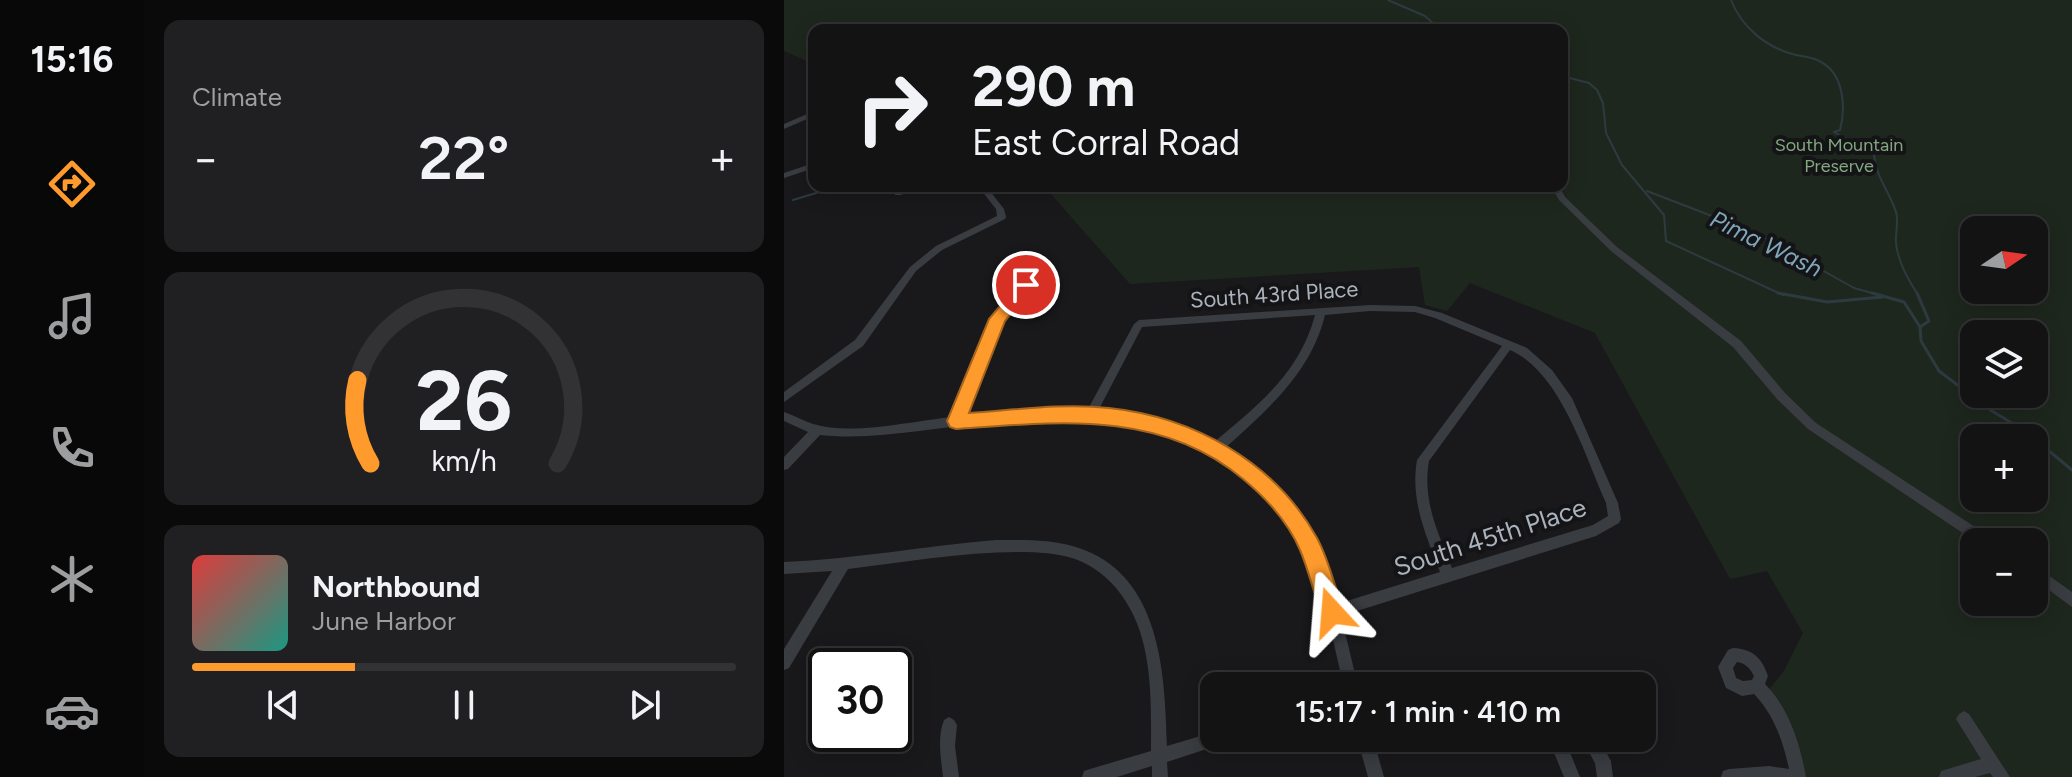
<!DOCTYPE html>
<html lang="en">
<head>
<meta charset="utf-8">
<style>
  :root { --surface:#131314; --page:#202022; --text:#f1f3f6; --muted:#9d9ea0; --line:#323234; --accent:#ff9b2d }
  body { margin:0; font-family:Figtree,sans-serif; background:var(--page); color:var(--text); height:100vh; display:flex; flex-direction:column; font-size:30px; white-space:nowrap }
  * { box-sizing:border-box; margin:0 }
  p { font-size:26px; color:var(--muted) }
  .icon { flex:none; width:44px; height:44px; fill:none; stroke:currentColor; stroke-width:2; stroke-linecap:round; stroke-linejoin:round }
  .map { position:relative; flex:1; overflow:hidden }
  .drawer { display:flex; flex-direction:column; gap:20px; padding:20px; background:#0a0a0b; width:640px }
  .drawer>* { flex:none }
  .top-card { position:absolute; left:24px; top:24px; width:760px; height:168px; border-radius:16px; box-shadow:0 4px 20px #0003,0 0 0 2px var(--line); background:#131314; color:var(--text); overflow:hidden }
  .needle { width:52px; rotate:77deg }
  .tools { position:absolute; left:1176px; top:216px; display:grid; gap:16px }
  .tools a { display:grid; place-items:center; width:88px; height:88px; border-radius:16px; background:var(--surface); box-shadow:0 4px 20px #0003,0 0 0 2px var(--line); font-size:40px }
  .speed { position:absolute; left:24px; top:648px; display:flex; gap:16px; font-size:40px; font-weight:700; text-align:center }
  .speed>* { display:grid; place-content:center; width:104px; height:104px; border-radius:50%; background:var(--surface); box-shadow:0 4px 20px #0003,0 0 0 2px var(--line); line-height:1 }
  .speed .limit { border:4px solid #111; border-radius:12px; background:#fff; color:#111 }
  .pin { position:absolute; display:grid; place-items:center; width:68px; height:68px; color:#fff; margin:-34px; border:4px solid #fff; border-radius:50%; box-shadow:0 2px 8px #0007 }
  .me { position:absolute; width:88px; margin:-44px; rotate:341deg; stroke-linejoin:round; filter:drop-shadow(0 0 6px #0008) }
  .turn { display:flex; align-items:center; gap:28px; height:168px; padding:0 32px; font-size:36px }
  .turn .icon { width:104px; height:104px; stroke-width:2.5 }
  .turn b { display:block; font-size:56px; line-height:68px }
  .big { font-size:60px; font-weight:600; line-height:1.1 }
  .drawer .widget { flex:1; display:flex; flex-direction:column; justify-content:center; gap:12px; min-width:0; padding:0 28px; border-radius:16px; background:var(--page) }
  .drawer .dial { align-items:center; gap:0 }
  .dial svg { height:208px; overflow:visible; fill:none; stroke:var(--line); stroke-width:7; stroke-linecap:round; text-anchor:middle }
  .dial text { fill:var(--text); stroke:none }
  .song { display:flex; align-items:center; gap:24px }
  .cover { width:96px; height:96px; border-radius:12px; background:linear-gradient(135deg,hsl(0 70% 55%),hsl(170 70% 35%)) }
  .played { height:8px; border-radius:4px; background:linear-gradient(90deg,var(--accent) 30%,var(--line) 30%) }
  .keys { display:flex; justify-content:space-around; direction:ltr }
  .heat { display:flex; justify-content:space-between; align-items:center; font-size:44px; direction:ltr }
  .trip { position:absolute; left:416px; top:672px; width:456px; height:80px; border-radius:16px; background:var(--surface); box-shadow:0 4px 20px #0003,0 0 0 2px var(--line); font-weight:600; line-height:80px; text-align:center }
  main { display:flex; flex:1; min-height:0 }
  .dock { display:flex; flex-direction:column; width:144px; justify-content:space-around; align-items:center; background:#080808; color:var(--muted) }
  .dock .icon { width:56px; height:56px }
  .dock .selected { color:var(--accent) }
  .dock b { font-size:36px; color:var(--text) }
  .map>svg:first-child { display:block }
  .green { fill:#1e271e; fill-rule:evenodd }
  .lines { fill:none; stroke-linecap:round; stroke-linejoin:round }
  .stream-far1 { stroke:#2d3b41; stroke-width:2 }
  .stream { stroke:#2d3b41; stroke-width:3 }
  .street { fill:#393c41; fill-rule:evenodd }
  .route { fill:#ff9b2d; stroke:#a6651d; stroke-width:2 }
  .labels { text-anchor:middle; stroke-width:8; stroke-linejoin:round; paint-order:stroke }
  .far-park-label { font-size:18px; fill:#83a880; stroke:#141417 }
  .street-label { font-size:22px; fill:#aab2bc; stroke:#141417 }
  .water-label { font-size:24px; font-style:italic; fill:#7fa6b9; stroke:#141417 }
  .near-street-label { font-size:26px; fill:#aab2bc; stroke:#141417 }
</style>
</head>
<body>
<main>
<nav class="dock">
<b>15:16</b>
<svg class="icon selected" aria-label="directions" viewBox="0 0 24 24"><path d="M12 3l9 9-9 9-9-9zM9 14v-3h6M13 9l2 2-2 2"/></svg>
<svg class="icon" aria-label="music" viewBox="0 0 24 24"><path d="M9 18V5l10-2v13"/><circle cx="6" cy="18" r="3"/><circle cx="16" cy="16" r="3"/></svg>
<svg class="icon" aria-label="phone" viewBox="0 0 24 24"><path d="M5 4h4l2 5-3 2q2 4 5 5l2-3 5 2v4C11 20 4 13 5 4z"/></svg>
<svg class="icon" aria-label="climate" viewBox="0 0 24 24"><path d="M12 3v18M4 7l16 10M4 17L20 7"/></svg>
<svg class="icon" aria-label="car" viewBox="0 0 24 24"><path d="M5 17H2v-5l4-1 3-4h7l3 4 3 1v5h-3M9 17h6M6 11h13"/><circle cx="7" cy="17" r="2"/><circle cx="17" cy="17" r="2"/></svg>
</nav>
<section class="drawer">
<div class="widget"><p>Climate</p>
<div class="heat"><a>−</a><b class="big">22°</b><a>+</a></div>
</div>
<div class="widget dial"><svg viewBox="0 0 100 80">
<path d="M14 69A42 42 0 1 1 86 69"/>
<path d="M14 69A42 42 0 0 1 9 37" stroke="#ff9b2d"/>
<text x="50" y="56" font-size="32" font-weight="700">26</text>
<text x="50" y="72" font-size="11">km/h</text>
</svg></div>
<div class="widget">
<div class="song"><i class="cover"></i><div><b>Northbound</b><p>June Harbor</p></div></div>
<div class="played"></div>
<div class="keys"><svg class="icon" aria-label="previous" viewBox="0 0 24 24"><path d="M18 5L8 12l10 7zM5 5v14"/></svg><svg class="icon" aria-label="pause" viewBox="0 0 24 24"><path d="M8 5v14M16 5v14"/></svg><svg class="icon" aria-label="next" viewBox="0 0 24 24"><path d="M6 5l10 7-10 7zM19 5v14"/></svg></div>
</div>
</section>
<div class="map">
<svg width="1288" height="777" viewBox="0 0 1288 777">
  <rect width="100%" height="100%" fill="#19191b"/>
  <!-- green -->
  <path class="green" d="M 0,0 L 1288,0 L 1288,777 L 1014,777 L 982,693 L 1000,671 L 1019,633 L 983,571 L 947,579 L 945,577 L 811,333 L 686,283 L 663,311 L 641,305 L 635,267 L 346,284 L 260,186 L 778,186 L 778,30 L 30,30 L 30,64 L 0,51 ZM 1190,230 L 1250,230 L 1250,290 L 1190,290 ZM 1190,334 L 1250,334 L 1250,394 L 1190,394 ZM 1190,438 L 1250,438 L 1250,498 L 1190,498 ZM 1190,542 L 1250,542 L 1250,602 L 1190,602 Z"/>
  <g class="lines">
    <!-- stream-far1 -->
    <g class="stream-far1">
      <path d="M 604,0 L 641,16 L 657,30"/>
      <path d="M 947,0 C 958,28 983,48 1012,55 C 1021,57 1029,57 1037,62 C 1060,74 1062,108 1056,130 L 1050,132 L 1090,155 C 1092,177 1105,191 1112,212 C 1115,224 1111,232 1112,243 C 1114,262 1124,279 1134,295"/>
      <path d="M 778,76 L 805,83 L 813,90 L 819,103 L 822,133 L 838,165 L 880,215 L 882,241 L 999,295"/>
      <path d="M 863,191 L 972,233 L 1070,288 L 1095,295"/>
      <path d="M 9,200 L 55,186"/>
    </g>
    <!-- stream -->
    <g class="stream">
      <path d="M 994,293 L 1043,302 L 1099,297"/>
      <path d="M 1088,293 L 1120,302 L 1136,327 L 1137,341 L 1155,371 L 1208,411 L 1241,431 L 1288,470"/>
      <path d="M 1133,293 L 1145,321 L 1136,327"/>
    </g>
    <!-- street -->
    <g class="street">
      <path d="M 30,111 L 30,116 L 0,129 L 0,124 Z"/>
      <path d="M 30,163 L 30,168 L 0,178 L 0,173 Z"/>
      <path d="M 121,186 L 132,186 L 117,195 L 111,195 L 111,191 Z"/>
      <path d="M 194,186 L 202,186 L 220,209 L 222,217 L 221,219 L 158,250 L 132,271 L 79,346 L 0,402 L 0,392 L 71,340 L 126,267 L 152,246 L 213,216 L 212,209 Z"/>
      <path d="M 767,186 L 775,186 L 781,197 L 833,247 L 957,341 L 1001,393 L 1032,423 L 1208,538 L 1209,542 L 1192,542 L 1024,429 L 993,399 L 949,347 L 827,251 L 775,200 Z"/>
      <path d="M 242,282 L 245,283 L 247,285 L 245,287 L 217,320 L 180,416 L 245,411 L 303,411 L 350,324 L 355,320 L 586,305 L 631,306 L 658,313 L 743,348 L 768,370 L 788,398 L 834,503 L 837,519 L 835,523 L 812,536 L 557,616 L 574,686 L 560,686 C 548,639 540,589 519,546 C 487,480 417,437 346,424 C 299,416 252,419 206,423 C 149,427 92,441 36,435 L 4,469 L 0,470 L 0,457 L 24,432 L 0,421 L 0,412 C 10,415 19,421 29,424 C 67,436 128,421 168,417 L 208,319 L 239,283 ZM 586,311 L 631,312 L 651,318 L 718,346 L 633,460 C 626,501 642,535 656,572 L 553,604 C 535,539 501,480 440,449 C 483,410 527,373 541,315 ZM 531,315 C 516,373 473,406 429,443 C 393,425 354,416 314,411 L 358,327 ZM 726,350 C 776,371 801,456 822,503 L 824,516 L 809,525 L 668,568 C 654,533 638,500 645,461 Z"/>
      <path d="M 212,540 C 239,540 267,539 292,547 C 377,573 381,673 383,746 L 430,732 L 430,738 L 444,738 L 441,743 L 383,762 L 384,777 L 368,777 L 368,766 L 333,777 L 298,777 L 300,771 L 306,769 L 367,751 C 367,716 368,680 360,646 C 352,609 328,572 291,559 C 274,553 253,552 236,552 C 178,552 121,562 64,569 L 5,668 L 0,670 L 0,649 L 48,571 L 0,574 L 0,562 C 71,559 141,546 212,540 Z"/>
      <path d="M 1250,565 L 1288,592 L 1288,607 L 1250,579 Z"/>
      <path d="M 949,648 C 969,649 978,658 984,676 L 981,684 C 1005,708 1016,744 1022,777 L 937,777 L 939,771 L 945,769 L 985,766 L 1005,769 C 999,741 990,715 970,694 L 958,696 L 942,688 L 934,667 L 944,650 ZM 953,662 C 961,663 966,668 970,676 L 968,680 L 959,681 L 952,678 L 949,668 Z"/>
      <path d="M 1180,711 L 1185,714 L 1226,777 L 1209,777 L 1206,773 L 1191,777 L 1155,777 L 1157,771 L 1197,759 L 1172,719 L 1175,714 Z"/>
      <path d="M 165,717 L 170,720 L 173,725 L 171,746 L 175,777 L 159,777 C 157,758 153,738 160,720 Z"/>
      <path d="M 573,738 L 589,738 L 600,777 L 584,777 Z"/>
      <path d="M 764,738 L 780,738 L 796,777 L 780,777 Z"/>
      <path d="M 797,738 L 814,738 L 827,761 L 829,777 L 813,777 L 811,763 Z"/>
    </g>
  </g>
  <!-- route -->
  <path class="route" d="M 242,280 L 250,285 L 221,321 L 185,413 C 231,410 278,403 325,408 C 410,417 491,462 533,538 C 545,560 551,588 560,612 L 556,620 L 548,623 L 540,620 C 530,597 526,573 516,550 C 504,522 482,498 459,479 C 376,409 273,422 172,429 L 166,427 L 163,421 L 205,319 L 237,281 Z"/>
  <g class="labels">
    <!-- far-park labels -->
    <g class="far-park-label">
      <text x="1055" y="151">South Mountain<tspan x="1055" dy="21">Preserve</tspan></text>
    </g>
    <!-- street labels -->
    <g class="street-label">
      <text transform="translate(490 294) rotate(-4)" y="8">South 43rd Place</text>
    </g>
    <!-- water labels -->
    <g class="water-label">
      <text transform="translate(982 244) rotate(26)" y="8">Pima Wash</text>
    </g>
    <!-- near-street labels -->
    <g class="near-street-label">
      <text transform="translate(706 537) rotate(-18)" y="9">South 45th Place</text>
    </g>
  </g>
</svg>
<div class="tools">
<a><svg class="needle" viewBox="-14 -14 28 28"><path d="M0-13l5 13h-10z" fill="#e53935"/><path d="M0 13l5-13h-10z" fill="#9d9ea0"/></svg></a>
<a><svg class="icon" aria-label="layers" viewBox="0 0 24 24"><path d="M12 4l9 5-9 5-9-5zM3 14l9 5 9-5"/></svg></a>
<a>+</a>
<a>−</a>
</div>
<div class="speed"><div class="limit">30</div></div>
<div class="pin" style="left:242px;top:285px;background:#d93025"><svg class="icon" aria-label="arrive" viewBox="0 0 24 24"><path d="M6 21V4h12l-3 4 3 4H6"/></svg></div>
<svg class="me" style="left:548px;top:612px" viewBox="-20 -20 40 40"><path d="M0-17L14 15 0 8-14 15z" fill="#ff9b2d" stroke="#fff" stroke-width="4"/></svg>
<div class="trip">15:17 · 1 min · 410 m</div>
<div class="top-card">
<div class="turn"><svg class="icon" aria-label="right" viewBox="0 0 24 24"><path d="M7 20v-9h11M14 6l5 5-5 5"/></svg><div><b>290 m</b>East Corral Road</div></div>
</div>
</div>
</main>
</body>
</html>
